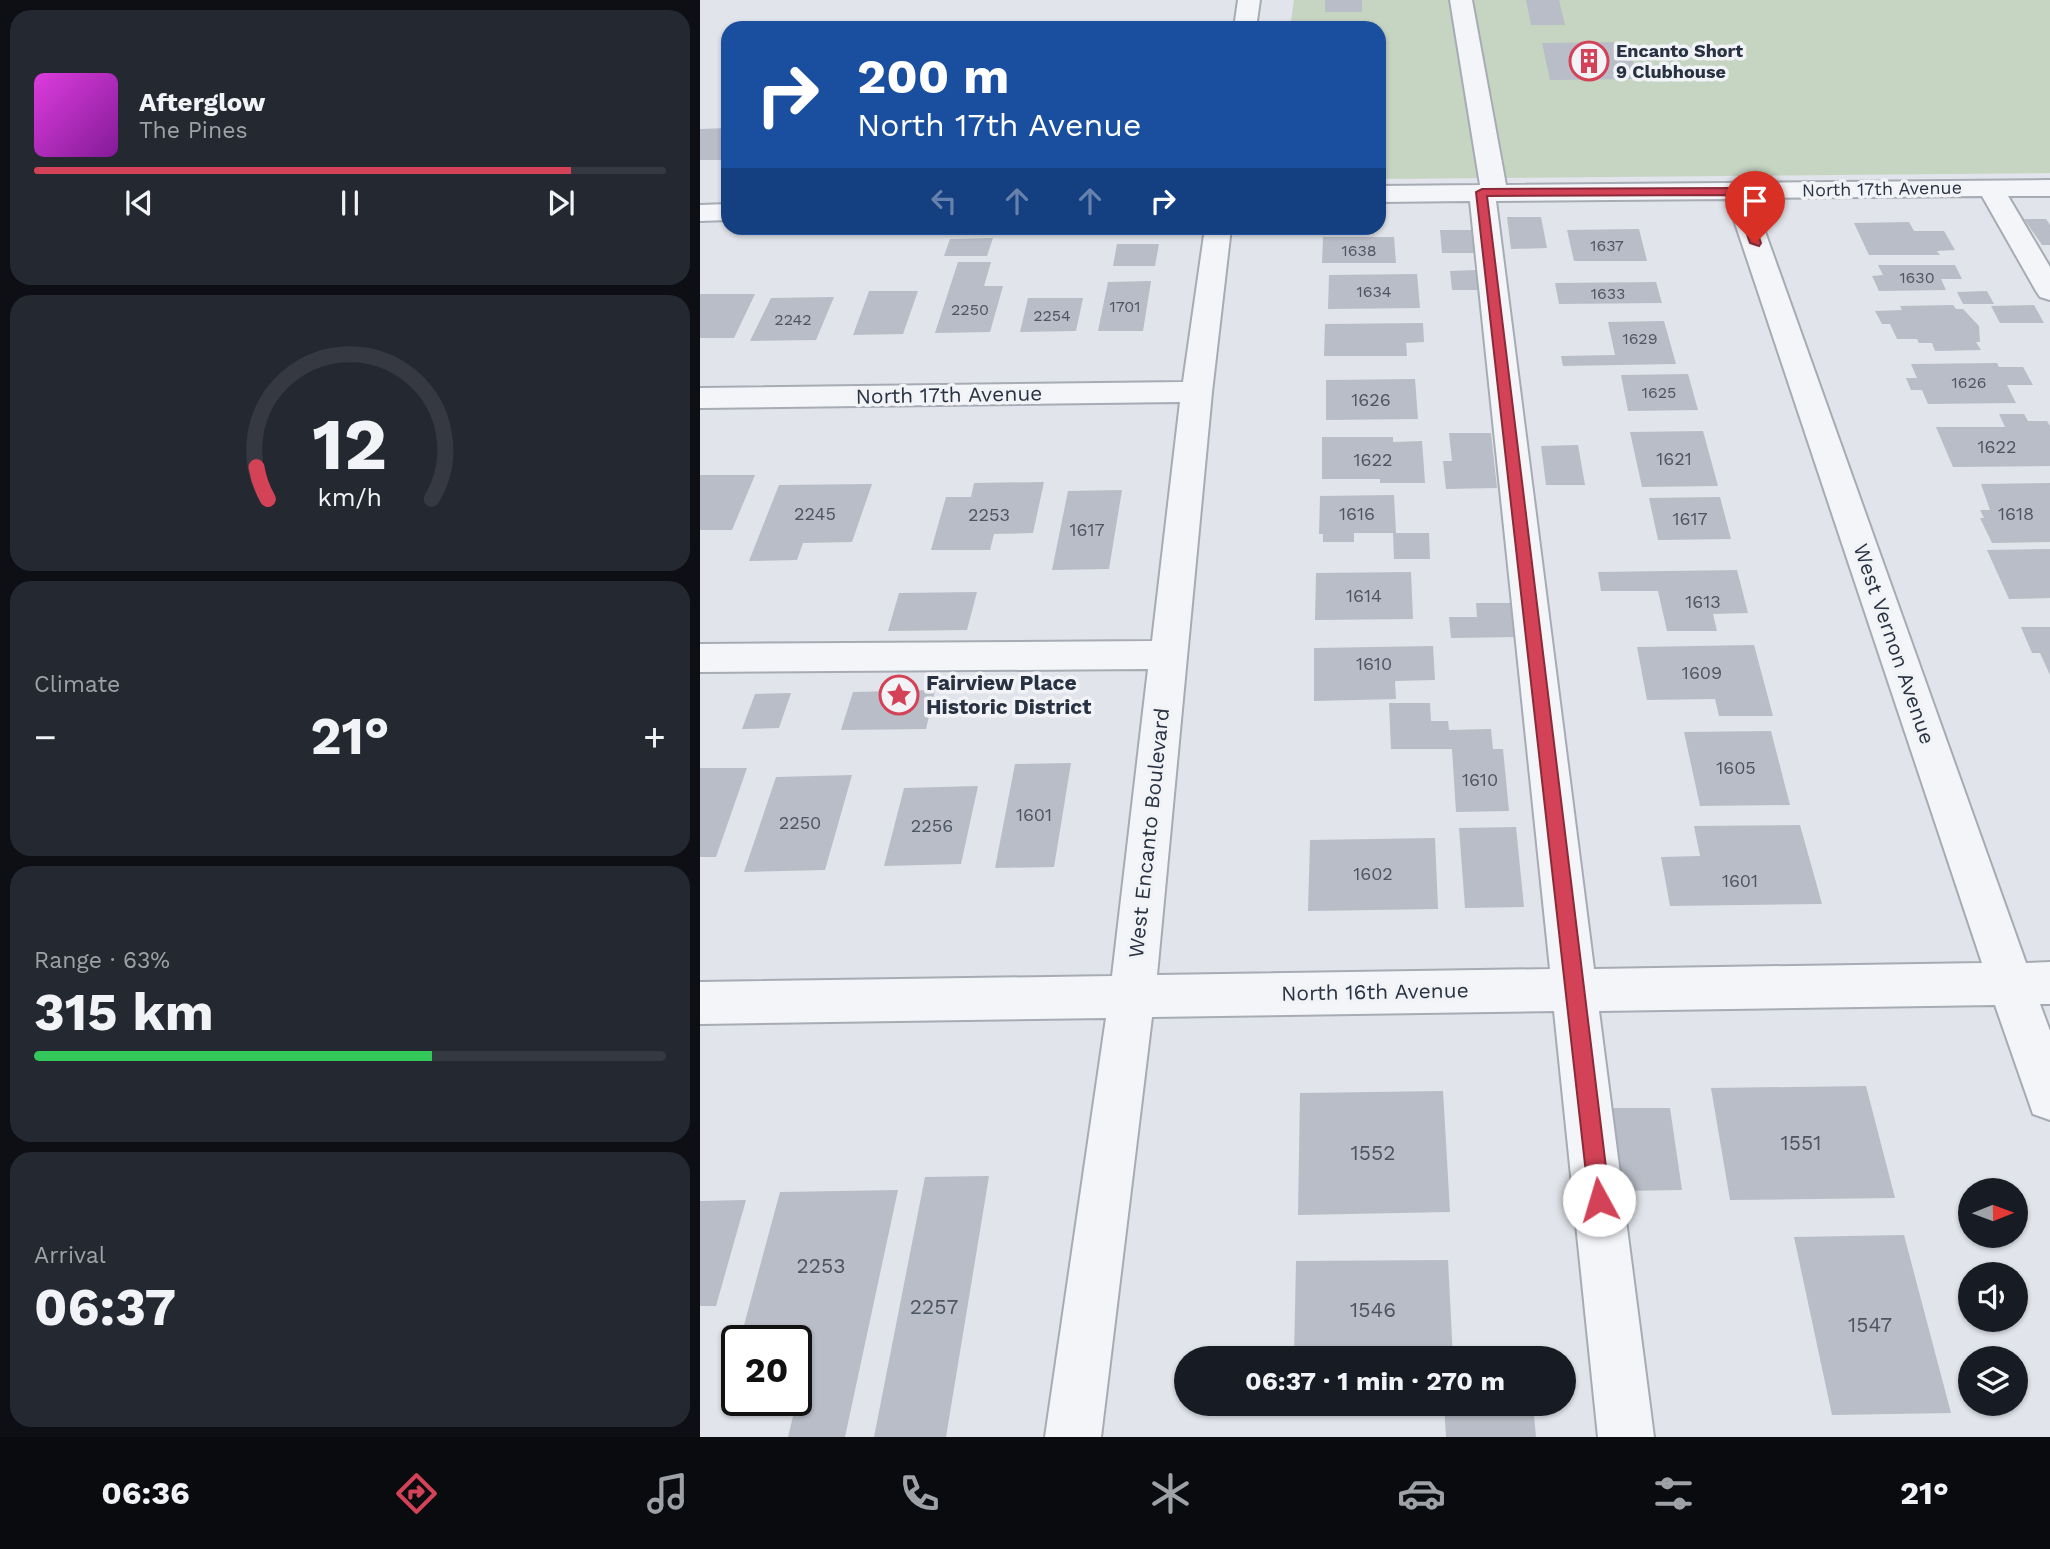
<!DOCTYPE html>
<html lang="en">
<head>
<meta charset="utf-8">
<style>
  :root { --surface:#171b24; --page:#242831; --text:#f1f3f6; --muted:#9ea1a6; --line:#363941; --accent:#d34256 }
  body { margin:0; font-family:"Work Sans",sans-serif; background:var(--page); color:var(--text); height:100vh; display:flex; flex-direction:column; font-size:26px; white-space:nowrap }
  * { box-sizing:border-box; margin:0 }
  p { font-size:23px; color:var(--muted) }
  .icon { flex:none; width:38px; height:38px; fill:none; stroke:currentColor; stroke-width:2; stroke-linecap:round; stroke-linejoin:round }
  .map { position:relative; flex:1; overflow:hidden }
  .sheet { display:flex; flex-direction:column; gap:10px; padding:10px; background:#0d0f14; width:700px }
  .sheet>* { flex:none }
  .guide { position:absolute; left:21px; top:21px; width:665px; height:214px; border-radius:21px; box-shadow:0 2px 5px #0004; background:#1a4fa0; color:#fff; overflow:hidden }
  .needle { width:46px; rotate:89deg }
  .tools { position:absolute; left:1258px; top:1178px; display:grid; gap:14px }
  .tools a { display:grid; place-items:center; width:70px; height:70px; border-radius:50%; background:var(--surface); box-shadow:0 2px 5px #0004; font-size:35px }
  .speed { position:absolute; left:21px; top:1325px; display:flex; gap:14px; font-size:35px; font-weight:700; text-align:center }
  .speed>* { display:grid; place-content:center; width:91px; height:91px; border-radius:50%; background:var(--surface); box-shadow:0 2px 5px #0004; line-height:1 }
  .speed .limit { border:4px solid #111; border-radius:10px; background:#fff; color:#111 }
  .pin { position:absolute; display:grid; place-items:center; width:60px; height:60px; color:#fff; margin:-72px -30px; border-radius:50% 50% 50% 0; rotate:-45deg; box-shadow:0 0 7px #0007 }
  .pin .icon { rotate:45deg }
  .me { position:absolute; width:77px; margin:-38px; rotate:354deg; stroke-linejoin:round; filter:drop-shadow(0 0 5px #0008) }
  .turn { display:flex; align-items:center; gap:24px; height:147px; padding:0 21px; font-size:32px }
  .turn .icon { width:91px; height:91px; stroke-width:2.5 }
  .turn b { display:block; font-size:49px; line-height:60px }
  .lanes { display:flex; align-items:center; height:66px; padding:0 21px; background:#0003; justify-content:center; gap:35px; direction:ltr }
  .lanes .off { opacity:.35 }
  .big { font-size:52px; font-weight:700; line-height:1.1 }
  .sheet .tile { flex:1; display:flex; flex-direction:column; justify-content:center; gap:10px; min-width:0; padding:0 24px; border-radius:21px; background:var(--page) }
  .sheet .dial { align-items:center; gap:0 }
  .dial svg { height:182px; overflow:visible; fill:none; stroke:var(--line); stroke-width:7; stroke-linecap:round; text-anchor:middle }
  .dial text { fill:var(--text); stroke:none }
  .song { display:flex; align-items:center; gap:21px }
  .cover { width:84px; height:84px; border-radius:10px; background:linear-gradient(135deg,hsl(300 70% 55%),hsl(290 70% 35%)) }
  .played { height:7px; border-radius:4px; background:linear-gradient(90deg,var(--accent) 85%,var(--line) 85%) }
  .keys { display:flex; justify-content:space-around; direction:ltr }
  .heat { display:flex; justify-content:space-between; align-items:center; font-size:38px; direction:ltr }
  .charge { height:10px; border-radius:5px; background:linear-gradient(90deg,#34c759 63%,var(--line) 0) }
  .trip { position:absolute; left:474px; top:1346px; width:402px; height:70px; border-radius:35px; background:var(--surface); box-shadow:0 2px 5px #0004; font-weight:700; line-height:70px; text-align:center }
  .tab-bar { display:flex; height:112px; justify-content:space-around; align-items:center; background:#090b0e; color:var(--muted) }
  .tab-bar .icon { width:49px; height:49px }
  .tab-bar .active { color:var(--accent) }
  .tab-bar b { font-size:32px; color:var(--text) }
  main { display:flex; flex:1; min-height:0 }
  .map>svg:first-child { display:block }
  .green { fill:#c6d4c2 }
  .building { fill:#b8bdc7 }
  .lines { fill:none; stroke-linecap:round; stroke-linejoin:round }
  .minor-casing { stroke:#a6abb4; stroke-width:4 }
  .minor { fill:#f4f5f8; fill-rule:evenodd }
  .route { fill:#d34256; stroke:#892b38; stroke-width:2 }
  .labels { text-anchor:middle; stroke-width:7; stroke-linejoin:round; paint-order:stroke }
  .far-number-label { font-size:16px; fill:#4d5563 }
  .far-poi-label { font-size:18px; font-weight:bold; fill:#293242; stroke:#f1f3f7; text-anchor:start }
  .far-street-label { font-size:18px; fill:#293242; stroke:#f1f3f7 }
  .number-label { font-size:18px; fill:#4d5563 }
  .street-label { font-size:21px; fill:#293242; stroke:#f1f3f7 }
  .poi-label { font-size:21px; font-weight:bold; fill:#293242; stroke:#f1f3f7; text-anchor:start }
  .near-number-label { font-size:21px; fill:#4d5563 }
</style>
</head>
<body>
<main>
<section class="sheet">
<div class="tile">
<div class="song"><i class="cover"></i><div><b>Afterglow</b><p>The Pines</p></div></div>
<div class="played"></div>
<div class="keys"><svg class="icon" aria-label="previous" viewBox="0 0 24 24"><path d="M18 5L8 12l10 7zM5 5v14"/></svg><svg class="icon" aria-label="pause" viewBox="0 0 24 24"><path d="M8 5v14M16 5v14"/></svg><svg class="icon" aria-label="next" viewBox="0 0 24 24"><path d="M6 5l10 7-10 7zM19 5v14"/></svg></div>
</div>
<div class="tile dial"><svg viewBox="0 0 100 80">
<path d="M14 69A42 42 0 1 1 86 69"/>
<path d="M14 69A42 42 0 0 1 9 55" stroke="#d34256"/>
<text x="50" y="56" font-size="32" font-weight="700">12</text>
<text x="50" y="72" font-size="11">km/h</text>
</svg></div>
<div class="tile"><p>Climate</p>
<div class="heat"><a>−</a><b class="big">21°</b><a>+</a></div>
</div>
<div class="tile"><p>Range · 63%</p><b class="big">315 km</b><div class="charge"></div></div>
<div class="tile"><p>Arrival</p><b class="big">06:37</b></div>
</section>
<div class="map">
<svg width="1350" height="1437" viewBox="0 0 1350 1437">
  <rect width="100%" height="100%" fill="#e1e4ea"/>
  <!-- green -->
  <path class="green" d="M 594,0 L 1350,0 L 1350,173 L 679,179 L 679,28 L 590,28 Z"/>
  <!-- building -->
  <g class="building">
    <rect x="625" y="0" width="37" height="12"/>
    <path d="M 826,0 L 859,0 L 865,25 L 831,25 Z"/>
    <path d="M 927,42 L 938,79 L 850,80 L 842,43 Z"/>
    <path d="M 28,128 L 28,160 L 0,160 L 0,129 Z"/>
    <path d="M 807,217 L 841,217 L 847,248 L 811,249 Z"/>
    <path d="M 1324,219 L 1346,219 L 1350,225 L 1350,245 L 1342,245 Z"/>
    <path d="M 1209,222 L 1214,231 L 1244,231 L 1255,250 L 1237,251 L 1240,255 L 1169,255 L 1154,223 Z"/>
    <path d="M 939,229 L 947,261 L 874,261 L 867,230 Z"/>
    <path d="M 740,230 L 773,230 L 776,253 L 742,253 Z"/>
    <path d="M 623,237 L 694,237 L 696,263 L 622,263 Z"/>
    <path d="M 293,238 L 287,256 L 244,256 L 250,239 Z"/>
    <path d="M 417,244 L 459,244 L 455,266 L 413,266 Z"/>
    <path d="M 258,262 L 291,262 L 284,286 L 303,286 L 290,332 L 235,333 Z"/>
    <path d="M 1178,265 L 1255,265 L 1262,279 L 1241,279 L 1246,290 L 1179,291 L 1172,276 L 1183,275 Z"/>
    <path d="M 776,270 L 778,290 L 752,290 L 750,271 Z"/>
    <path d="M 717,274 L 720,308 L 628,309 L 629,275 Z"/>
    <path d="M 451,281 L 443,331 L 398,331 L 408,282 Z"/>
    <path d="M 956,282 L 962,303 L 859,304 L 855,283 Z"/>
    <path d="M 169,291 L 218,291 L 203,334 L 153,335 Z"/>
    <path d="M 1287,291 L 1294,304 L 1263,304 L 1257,292 Z"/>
    <path d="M 0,294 L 55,294 L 34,338 L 0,338 Z"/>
    <path d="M 134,297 L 116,340 L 50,341 L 71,298 Z"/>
    <path d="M 328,298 L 383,298 L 376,331 L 320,332 Z"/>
    <path d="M 1253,305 L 1256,309 L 1263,309 L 1279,326 L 1280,342 L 1276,342 L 1281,350 L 1235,351 L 1232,343 L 1219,343 L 1217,339 L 1197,339 L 1190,324 L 1182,324 L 1175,311 L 1202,310 L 1200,306 Z"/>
    <path d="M 1334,305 L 1344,323 L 1300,323 L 1291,306 Z"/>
    <path d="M 964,321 L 976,364 L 863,366 L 861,356 L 915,355 L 908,322 Z"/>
    <path d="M 723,323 L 724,342 L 706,343 L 707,356 L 624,356 L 625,324 Z"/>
    <path d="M 1297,363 L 1299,367 L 1323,367 L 1333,385 L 1307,385 L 1316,403 L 1228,404 L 1222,390 L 1211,390 L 1206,378 L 1217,378 L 1211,364 Z"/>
    <path d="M 988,374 L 998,410 L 928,411 L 921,375 Z"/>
    <path d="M 715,379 L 718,419 L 626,420 L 626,380 Z"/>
    <path d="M 1299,414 L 1324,414 L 1328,421 L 1347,421 L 1350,426 L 1350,466 L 1253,467 L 1236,427 L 1305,427 Z"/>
    <path d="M 1003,431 L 1018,486 L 942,487 L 930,432 Z"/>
    <path d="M 749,433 L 791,433 L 797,488 L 746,489 L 743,461 L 752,461 Z"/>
    <path d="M 622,437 L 693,437 L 693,442 L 722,441 L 725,483 L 680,483 L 680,479 L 622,479 Z"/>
    <path d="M 878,445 L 885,485 L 846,485 L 841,446 Z"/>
    <path d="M 0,475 L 55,475 L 32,530 L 0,530 Z"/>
    <path d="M 344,482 L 333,533 L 294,534 L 290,550 L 231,550 L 246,497 L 271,497 L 274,483 Z"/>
    <path d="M 1350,483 L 1350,542 L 1292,543 L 1280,518 L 1284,518 L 1280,510 L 1290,510 L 1281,484 Z"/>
    <path d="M 172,484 L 152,542 L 103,543 L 97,560 L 49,561 L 79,485 Z"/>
    <path d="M 422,490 L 409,569 L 352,570 L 368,491 Z"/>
    <path d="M 694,495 L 696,533 L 654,533 L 654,542 L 623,542 L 623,534 L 619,534 L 620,496 Z"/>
    <path d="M 1020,497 L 1031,539 L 958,540 L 949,498 Z"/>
    <path d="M 693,533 L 729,533 L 730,559 L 694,559 Z"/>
    <path d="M 1350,549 L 1350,598 L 1309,599 L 1287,550 Z"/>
    <path d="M 1037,570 L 1048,613 L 1013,614 L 1017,631 L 967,631 L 958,591 L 901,591 L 898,572 Z"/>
    <path d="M 711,572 L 713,619 L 615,620 L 616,573 Z"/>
    <path d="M 277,592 L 267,630 L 188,631 L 199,593 Z"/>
    <path d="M 776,603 L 815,603 L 819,637 L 751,638 L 749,617 L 777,617 Z"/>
    <path d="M 1321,627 L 1350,627 L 1350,675 L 1340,653 L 1332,653 Z"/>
    <path d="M 1054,645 L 1073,716 L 1019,716 L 1015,699 L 947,700 L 937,647 Z"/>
    <path d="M 733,646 L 735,680 L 695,681 L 696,699 L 614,701 L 614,648 Z"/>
    <path d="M 235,690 L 226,729 L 141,730 L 153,692 Z"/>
    <path d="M 91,693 L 79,728 L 42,729 L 55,694 Z"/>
    <path d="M 689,703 L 730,703 L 731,721 L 748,721 L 749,730 L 791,729 L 793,749 L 803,749 L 809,811 L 756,812 L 752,749 L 691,749 Z"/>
    <path d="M 1071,731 L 1090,805 L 1000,806 L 984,732 Z"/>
    <path d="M 371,763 L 354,867 L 295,868 L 315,764 Z"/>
    <path d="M 0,768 L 47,768 L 16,857 L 0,857 Z"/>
    <path d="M 152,775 L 125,870 L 44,872 L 76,777 Z"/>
    <path d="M 278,786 L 261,864 L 184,866 L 204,788 Z"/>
    <path d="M 1100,825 L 1122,904 L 970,906 L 961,857 L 1000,856 L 994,826 Z"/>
    <path d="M 816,827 L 824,907 L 765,908 L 759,828 Z"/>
    <path d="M 735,838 L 738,909 L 608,911 L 610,840 Z"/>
    <path d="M 1166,1086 L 1195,1198 L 1030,1200 L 1011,1088 Z"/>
    <path d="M 743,1091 L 750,1212 L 598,1215 L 600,1093 Z"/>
    <path d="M 911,1108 L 970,1108 L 982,1190 L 922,1191 Z"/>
    <path d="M 289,1176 L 246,1437 L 174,1437 L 225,1177 Z"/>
    <path d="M 198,1190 L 145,1437 L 88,1437 L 101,1383 L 96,1383 L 96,1340 L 40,1340 L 80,1192 Z"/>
    <path d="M 46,1200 L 16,1306 L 0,1306 L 0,1201 Z"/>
    <path d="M 1204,1235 L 1251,1413 L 1132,1415 L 1094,1237 Z"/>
    <path d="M 748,1260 L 753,1358 L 594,1358 L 596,1261 Z"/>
    <path d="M 36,1356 L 37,1384 L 28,1384 Z"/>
    <path d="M 744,1404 L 833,1404 L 836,1437 L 746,1437 Z"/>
  </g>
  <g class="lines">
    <defs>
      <g id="minor">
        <path d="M 538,0 L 560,0 L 556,28 L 534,28 Z"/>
        <path d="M 750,0 L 772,0 L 806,185 L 1350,180 L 1350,196 L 1308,196 L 1350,267 L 1350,300 L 1340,297 L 1336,291 L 1282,196 L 1053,198 L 1326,963 L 1350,962 L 1350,1004 L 1340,1004 L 1350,1031 L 1350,1120 L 1333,1114 L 1295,1005 L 899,1011 L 954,1437 L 898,1437 L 854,1011 L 452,1017 L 401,1437 L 345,1437 L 406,1018 L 0,1024 L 0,982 L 412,976 L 448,669 L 0,672 L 0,644 L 452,641 L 480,402 L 0,408 L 0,388 L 483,382 L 505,228 L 531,228 L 512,392 L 457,975 L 850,969 L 770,201 L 679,202 L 679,186 L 780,185 ZM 1027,199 L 1282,963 L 894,969 L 796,201 Z"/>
        <path d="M 28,204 L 28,220 L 0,221 L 0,205 Z"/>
      </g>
    </defs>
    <!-- minor casing -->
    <use href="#minor" class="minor-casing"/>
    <!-- minor -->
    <use href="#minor" class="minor"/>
  </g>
  <!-- route -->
  <path class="route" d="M 1037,188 L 1043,191 L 1061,243 L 1059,246 L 1050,243 L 1033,195 L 787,196 L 910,1200 L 907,1207 L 899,1210 L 892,1207 L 889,1200 L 776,192 L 782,189 Z"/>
  <!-- icons -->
  <defs>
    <symbol id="building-ring" viewBox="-11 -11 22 22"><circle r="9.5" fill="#f1f3f7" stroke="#d34256" stroke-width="1.5"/><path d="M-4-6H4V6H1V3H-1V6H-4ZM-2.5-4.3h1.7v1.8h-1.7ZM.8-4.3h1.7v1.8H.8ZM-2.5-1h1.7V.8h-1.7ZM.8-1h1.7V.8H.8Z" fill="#d34256"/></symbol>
    <symbol id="sight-ring" viewBox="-11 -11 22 22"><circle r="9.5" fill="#f1f3f7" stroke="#d34256" stroke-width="1.5"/><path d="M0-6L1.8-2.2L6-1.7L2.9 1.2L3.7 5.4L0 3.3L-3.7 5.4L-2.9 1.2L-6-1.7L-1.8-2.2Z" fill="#d34256"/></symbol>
  </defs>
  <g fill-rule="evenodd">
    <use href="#building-ring" x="867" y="39" width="44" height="44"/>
    <use href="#sight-ring" x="177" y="673" width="44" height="44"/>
  </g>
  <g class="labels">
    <!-- far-number labels -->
    <g class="far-number-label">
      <text x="907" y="251">1637</text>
      <text x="659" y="256">1638</text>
      <text x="1217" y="283">1630</text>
      <text x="674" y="297">1634</text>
      <text x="908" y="299">1633</text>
      <text x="425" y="312">1701</text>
      <text x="270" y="315">2250</text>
      <text x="352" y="321">2254</text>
      <text x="93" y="325">2242</text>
      <text x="940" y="344">1629</text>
      <text x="1269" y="388">1626</text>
      <text x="959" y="398">1625</text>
    </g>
    <!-- far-poi labels -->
    <g class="far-poi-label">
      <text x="916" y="57">Encanto Short<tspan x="916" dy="21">9 Clubhouse</tspan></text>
    </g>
    <!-- far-street labels -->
    <g class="far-street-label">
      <text transform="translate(1182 189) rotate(-1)" y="6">North 17th Avenue</text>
    </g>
    <!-- number labels -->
    <g class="number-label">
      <text x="671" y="406">1626</text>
      <text x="1297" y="453">1622</text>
      <text x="974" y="465">1621</text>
      <text x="673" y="466">1622</text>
      <text x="115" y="520">2245</text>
      <text x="657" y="520">1616</text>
      <text x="1316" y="520">1618</text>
      <text x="289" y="521">2253</text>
      <text x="990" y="525">1617</text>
      <text x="387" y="536">1617</text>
      <text x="664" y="602">1614</text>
      <text x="1003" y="608">1613</text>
      <text x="674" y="670">1610</text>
      <text x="1002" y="679">1609</text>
      <text x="1036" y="774">1605</text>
      <text x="780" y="786">1610</text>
      <text x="334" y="821">1601</text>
      <text x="100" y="829">2250</text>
      <text x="232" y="832">2256</text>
      <text x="673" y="880">1602</text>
      <text x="1040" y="887">1601</text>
    </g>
    <!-- street labels -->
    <g class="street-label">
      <text transform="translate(249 395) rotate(-1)" y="7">North 17th Avenue</text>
      <text transform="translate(1194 644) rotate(71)" y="7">West Vernon Avenue</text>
      <text transform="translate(449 833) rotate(-84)" y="7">West Encanto Boulevard</text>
      <text transform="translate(675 992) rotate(-1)" y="7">North 16th Avenue</text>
    </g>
    <!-- poi labels -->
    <g class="poi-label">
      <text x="226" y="690">Fairview Place<tspan x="226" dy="24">Historic District</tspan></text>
    </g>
    <!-- near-number labels -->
    <g class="near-number-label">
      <text x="1101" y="1150">1551</text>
      <text x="673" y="1160">1552</text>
      <text x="121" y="1273">2253</text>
      <text x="234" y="1314">2257</text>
      <text x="673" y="1317">1546</text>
      <text x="1170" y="1332">1547</text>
    </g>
  </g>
</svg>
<div class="tools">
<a><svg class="needle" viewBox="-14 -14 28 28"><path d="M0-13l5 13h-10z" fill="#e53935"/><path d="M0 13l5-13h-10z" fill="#9ea1a6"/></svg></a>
<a><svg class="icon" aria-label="sound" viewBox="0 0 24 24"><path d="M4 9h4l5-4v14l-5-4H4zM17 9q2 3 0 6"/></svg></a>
<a><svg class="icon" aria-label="layers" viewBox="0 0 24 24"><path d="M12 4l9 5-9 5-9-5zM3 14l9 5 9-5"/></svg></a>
</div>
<div class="speed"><div class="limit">20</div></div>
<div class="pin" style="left:1055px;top:243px;background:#d93025"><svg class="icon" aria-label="arrive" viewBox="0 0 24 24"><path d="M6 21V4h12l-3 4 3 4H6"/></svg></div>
<svg class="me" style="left:899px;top:1200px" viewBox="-20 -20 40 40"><circle r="19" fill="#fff"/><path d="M0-13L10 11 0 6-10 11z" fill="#d34256"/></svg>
<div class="trip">06:37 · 1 min · 270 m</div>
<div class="guide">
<div class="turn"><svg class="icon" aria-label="right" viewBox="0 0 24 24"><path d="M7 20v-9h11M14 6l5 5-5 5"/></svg><div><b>200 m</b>North 17th Avenue</div></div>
<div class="lanes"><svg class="icon off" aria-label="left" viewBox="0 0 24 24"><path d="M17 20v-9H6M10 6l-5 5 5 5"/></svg><svg class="icon off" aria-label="ahead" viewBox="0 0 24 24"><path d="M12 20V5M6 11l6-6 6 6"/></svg><svg class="icon off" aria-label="ahead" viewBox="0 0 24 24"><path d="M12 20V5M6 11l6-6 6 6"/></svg><svg class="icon" aria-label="right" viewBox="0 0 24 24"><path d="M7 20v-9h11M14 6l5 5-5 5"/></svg></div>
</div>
</div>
</main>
<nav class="tab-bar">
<b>06:36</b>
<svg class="icon active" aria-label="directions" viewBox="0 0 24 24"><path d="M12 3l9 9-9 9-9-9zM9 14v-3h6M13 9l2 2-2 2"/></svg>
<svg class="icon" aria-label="music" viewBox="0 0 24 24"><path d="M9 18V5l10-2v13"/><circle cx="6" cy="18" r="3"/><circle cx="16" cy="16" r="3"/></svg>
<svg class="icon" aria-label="phone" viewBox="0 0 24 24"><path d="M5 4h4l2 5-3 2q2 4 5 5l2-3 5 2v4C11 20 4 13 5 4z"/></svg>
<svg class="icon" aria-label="climate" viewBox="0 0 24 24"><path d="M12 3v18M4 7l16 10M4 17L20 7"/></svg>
<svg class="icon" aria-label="car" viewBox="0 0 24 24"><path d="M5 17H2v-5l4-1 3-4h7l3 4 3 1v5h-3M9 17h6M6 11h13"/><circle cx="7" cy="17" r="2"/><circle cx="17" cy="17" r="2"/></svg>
<svg class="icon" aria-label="filters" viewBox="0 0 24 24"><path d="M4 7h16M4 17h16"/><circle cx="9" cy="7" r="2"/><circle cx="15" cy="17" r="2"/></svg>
<b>21°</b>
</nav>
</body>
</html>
